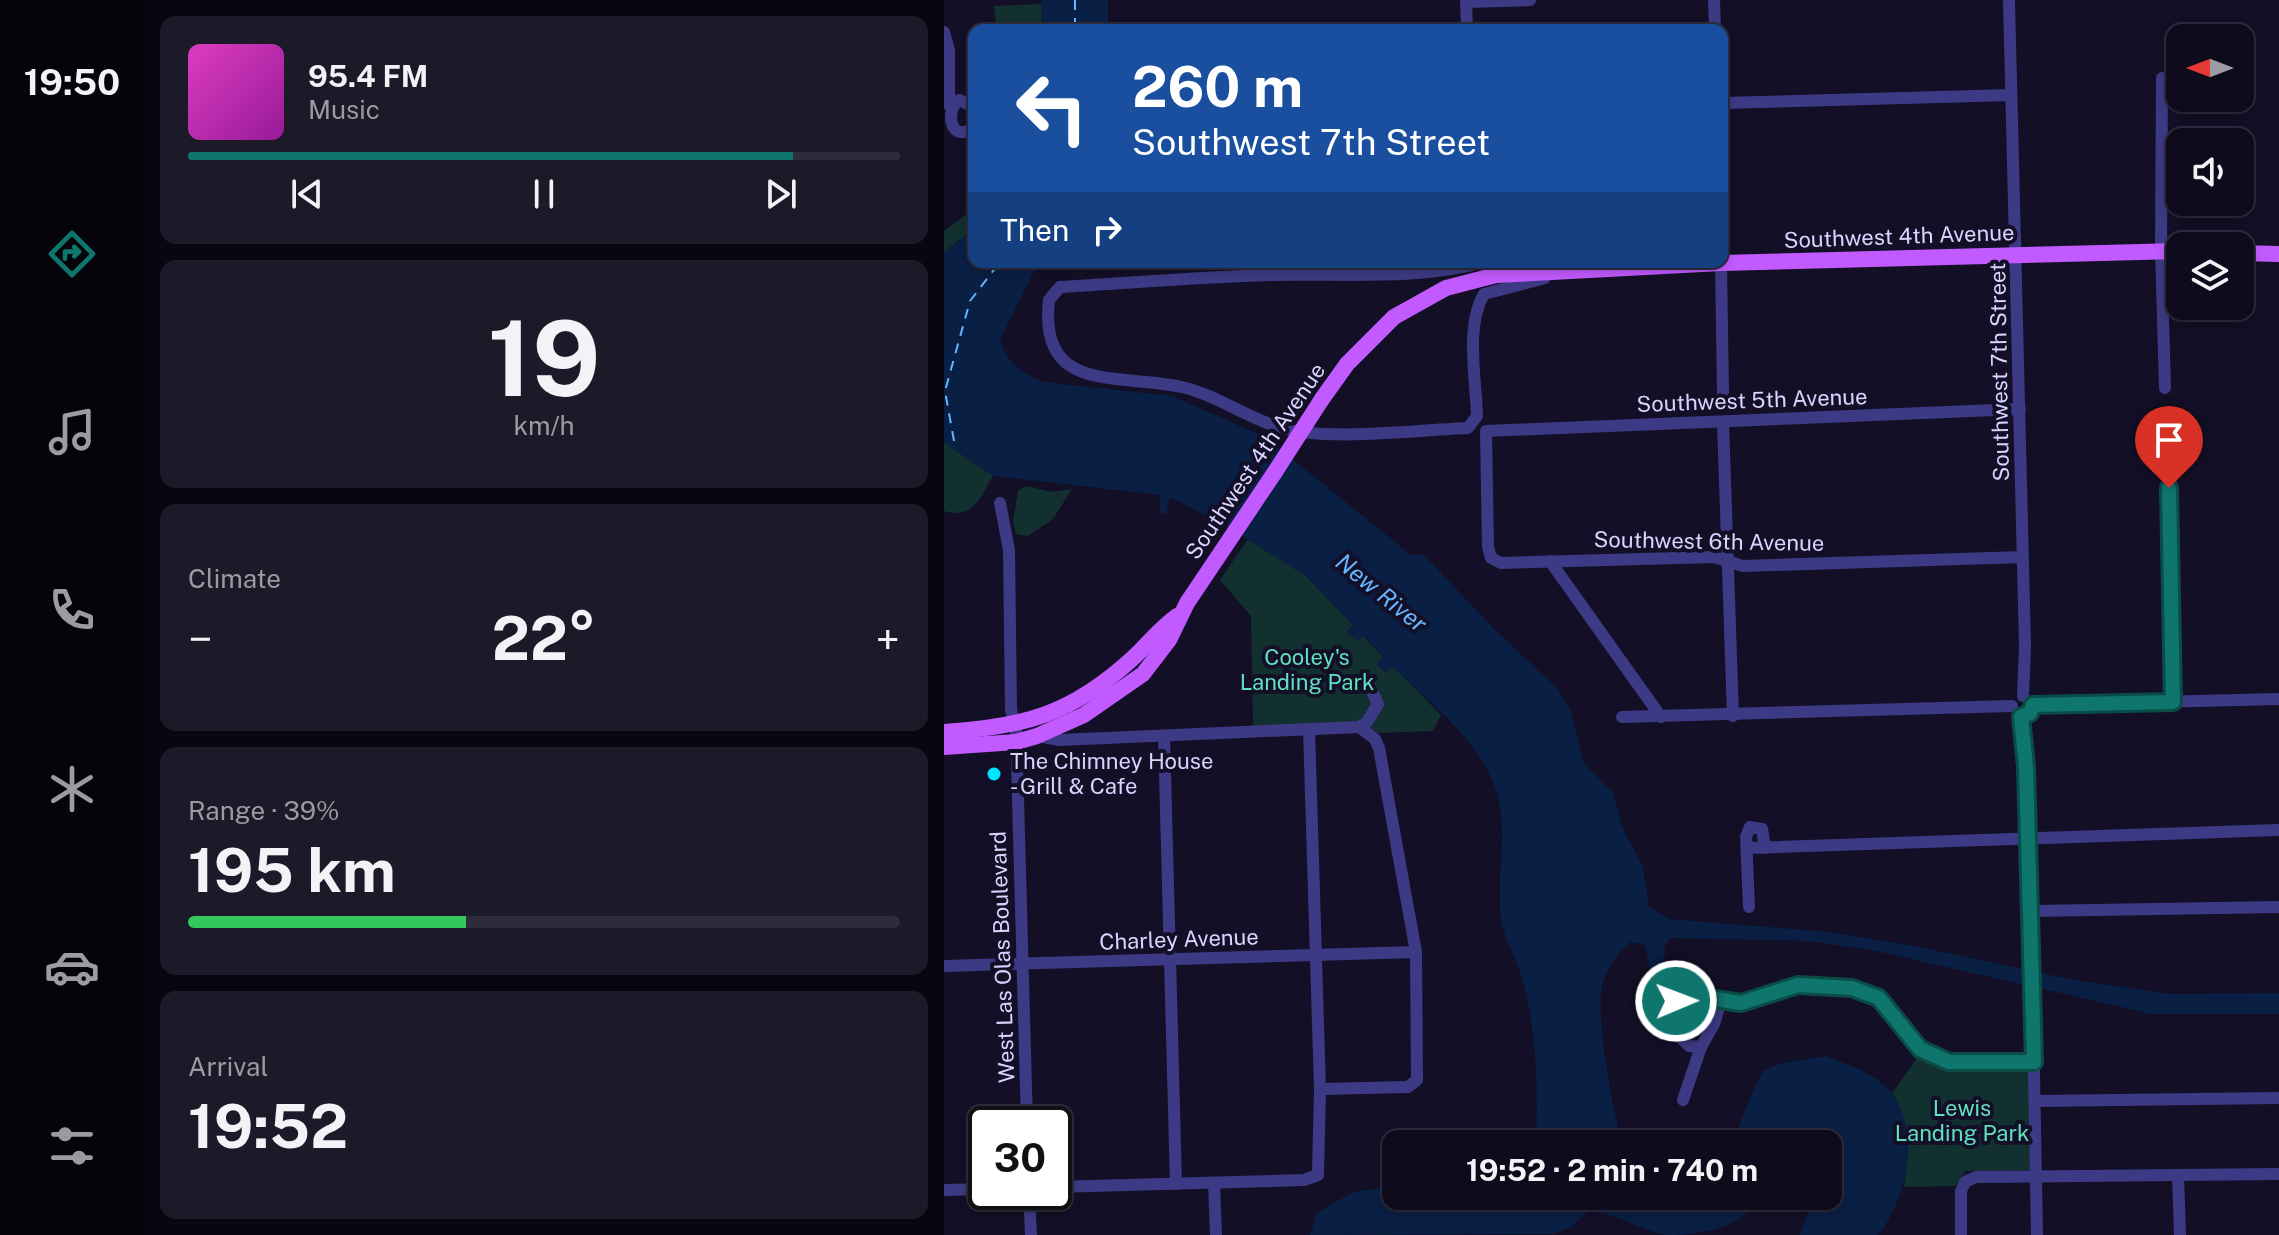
<!DOCTYPE html>
<html lang="en">
<head>
<meta charset="utf-8">
<style>
  :root { --surface:#0e0b1c; --page:#1c1929; --text:#f1f3f6; --muted:#9b9ba3; --line:#2e2b3b; --accent:#0f766e }
  body { margin:0; font-family:"Public Sans",sans-serif; background:var(--page); color:var(--text); height:100vh; display:flex; flex-direction:column; font-size:30px; white-space:nowrap }
  * { box-sizing:border-box; margin:0 }
  p { font-size:26px; color:var(--muted) }
  .icon { flex:none; width:44px; height:44px; fill:none; stroke:currentColor; stroke-width:2; stroke-linecap:round; stroke-linejoin:round }
  .map { position:relative; flex:1; overflow:hidden }
  .sheet { display:flex; flex-direction:column; gap:16px; padding:16px; background:#08060f; width:800px }
  .sheet>* { flex:none }
  .banner { position:absolute; left:24px; top:24px; width:760px; height:244px; border-radius:16px; box-shadow:0 4px 12px #0003,0 0 0 2px var(--line); background:#1a4fa0; color:#fff; overflow:hidden }
  .needle { width:52px; rotate:270deg }
  .controls { position:absolute; left:1222px; top:24px; display:grid; gap:16px }
  .controls a { display:grid; place-items:center; width:88px; height:88px; border-radius:16px; background:var(--surface); box-shadow:0 4px 12px #0003,0 0 0 2px var(--line); font-size:40px }
  .speed { position:absolute; left:24px; top:1106px; display:flex; gap:16px; font-size:40px; font-weight:700; text-align:center }
  .speed>* { display:grid; place-content:center; width:104px; height:104px; border-radius:50%; background:var(--surface); box-shadow:0 4px 12px #0003,0 0 0 2px var(--line); line-height:1 }
  .speed .limit { border:4px solid #111; border-radius:12px; background:#fff; color:#111 }
  .pin { position:absolute; display:grid; place-items:center; width:68px; height:68px; color:#fff; margin:-82px -34px; border-radius:50% 50% 50% 0; rotate:-45deg; box-shadow:0 0 8px #0007 }
  .pin .icon { rotate:45deg }
  .me { position:absolute; width:88px; margin:-44px; rotate:89deg; stroke-linejoin:round; filter:drop-shadow(0 0 6px #0008) }
  .turn { display:flex; align-items:center; gap:28px; height:168px; padding:0 32px; font-size:36px }
  .turn .icon { width:104px; height:104px; stroke-width:2.5 }
  .turn b { display:block; font-size:56px; line-height:68px }
  .then { display:flex; align-items:center; height:76px; padding:0 32px; background:#0003; gap:16px; font-size:30px }
  .big { font-size:60px; font-weight:700; line-height:1.1 }
  .sheet .tile { flex:1; display:flex; flex-direction:column; justify-content:center; gap:12px; min-width:0; padding:0 28px; border-radius:16px; background:var(--page) }
  .sheet .dial { align-items:center; gap:0 }
  .dial b { font-size:104px; line-height:1 }
  .song { display:flex; align-items:center; gap:24px }
  .cover { width:96px; height:96px; border-radius:12px; background:linear-gradient(135deg,hsl(310 70% 55%),hsl(300 70% 35%)) }
  .played { height:8px; border-radius:4px; background:linear-gradient(90deg,var(--accent) 85%,var(--line) 85%) }
  .keys { display:flex; justify-content:space-around; direction:ltr }
  .heat { display:flex; justify-content:space-between; align-items:center; font-size:44px; direction:ltr }
  .charge { height:12px; border-radius:6px; background:linear-gradient(90deg,#34c759 39%,var(--line) 0) }
  .trip { position:absolute; left:438px; top:1130px; width:460px; height:80px; border-radius:16px; background:var(--surface); box-shadow:0 4px 12px #0003,0 0 0 2px var(--line); font-weight:700; line-height:80px; text-align:center }
  main { display:flex; flex:1; min-height:0 }
  .menu { display:flex; flex-direction:column; width:144px; justify-content:space-around; align-items:center; background:#06040b; color:var(--muted) }
  .menu .icon { width:56px; height:56px }
  .menu .selected { color:var(--accent) }
  .menu b { font-size:36px; color:var(--text) }
  .map>svg:first-child { display:block }
  .green { fill:#12302f }
  .water { fill:#0a1f44 }
  .lines { fill:none; stroke-linecap:round; stroke-linejoin:round }
  .ferry { stroke:#62b6ff; stroke-width:2; stroke-dasharray:10 8; stroke-linecap:butt }
  .minor { stroke:#3d3a85; stroke-width:12 }
  .major { stroke:#c25bff; stroke-width:16 }
  .major-bridge { stroke:#c25bff; stroke-width:16 }
  .route-casing { stroke:#0a4d48; stroke-width:20 }
  .route { stroke:#0f766e; stroke-width:14 }
  .poi-dot { fill:#00e5ff; stroke:#130f26; stroke-width:3 }
  .labels { text-anchor:middle; stroke-width:8; stroke-linejoin:round; paint-order:stroke }
  .street-label { font-size:22px; fill:#d9d4ff; stroke:#130f26 }
  .park-label { font-size:22px; fill:#5fe0c0; stroke:#130f26 }
  .poi-label { font-size:22px; fill:#d9d4ff; stroke:#130f26; text-anchor:start }
  .water-label { font-size:24px; font-style:italic; fill:#62b6ff; stroke:#130f26 }
</style>
</head>
<body>
<main>
<nav class="menu">
<b>19:50</b>
<svg class="icon selected" aria-label="directions" viewBox="0 0 24 24"><path d="M12 3l9 9-9 9-9-9zM9 14v-3h6M13 9l2 2-2 2"/></svg>
<svg class="icon" aria-label="music" viewBox="0 0 24 24"><path d="M9 18V5l10-2v13"/><circle cx="6" cy="18" r="3"/><circle cx="16" cy="16" r="3"/></svg>
<svg class="icon" aria-label="phone" viewBox="0 0 24 24"><path d="M5 4h4l2 5-3 2q2 4 5 5l2-3 5 2v4C11 20 4 13 5 4z"/></svg>
<svg class="icon" aria-label="climate" viewBox="0 0 24 24"><path d="M12 3v18M4 7l16 10M4 17L20 7"/></svg>
<svg class="icon" aria-label="car" viewBox="0 0 24 24"><path d="M5 17H2v-5l4-1 3-4h7l3 4 3 1v5h-3M9 17h6M6 11h13"/><circle cx="7" cy="17" r="2"/><circle cx="17" cy="17" r="2"/></svg>
<svg class="icon" aria-label="filters" viewBox="0 0 24 24"><path d="M4 7h16M4 17h16"/><circle cx="9" cy="7" r="2"/><circle cx="15" cy="17" r="2"/></svg>
</nav>
<section class="sheet">
<div class="tile">
<div class="song"><i class="cover"></i><div><b>95.4 FM</b><p>Music</p></div></div>
<div class="played"></div>
<div class="keys"><svg class="icon" aria-label="previous" viewBox="0 0 24 24"><path d="M18 5L8 12l10 7zM5 5v14"/></svg><svg class="icon" aria-label="pause" viewBox="0 0 24 24"><path d="M8 5v14M16 5v14"/></svg><svg class="icon" aria-label="next" viewBox="0 0 24 24"><path d="M6 5l10 7-10 7zM19 5v14"/></svg></div>
</div>
<div class="tile dial"><b>19</b><p>km/h</p></div>
<div class="tile"><p>Climate</p>
<div class="heat"><a>−</a><b class="big">22°</b><a>+</a></div>
</div>
<div class="tile"><p>Range · 39%</p><b class="big">195 km</b><div class="charge"></div></div>
<div class="tile"><p>Arrival</p><b class="big">19:52</b></div>
</section>
<div class="map">
<svg width="1335" height="1235" viewBox="0 0 1335 1235">
  <rect width="100%" height="100%" fill="#130f26"/>
  <!-- green -->
  <g class="green">
    <path d="M 97,4 L 99,30 L 53,30 L 50,6 Z"/>
    <path d="M 30,208 L 30,229 L 0,252 L 0,231 Z"/>
    <path d="M 0,442 L 49,476 C 36,498 29,520 0,511 Z"/>
    <path d="M 82,486 L 108,492 L 128,489 L 109,519 L 84,536 L 72,534 L 69,522 L 74,491 Z"/>
    <path d="M 304,539 L 362,576 L 409,625 L 403,632 L 413,641 L 419,636 L 439,657 L 433,664 L 442,672 L 449,666 L 497,715 L 489,731 L 434,733 L 420,725 L 309,727 L 307,616 L 276,580 Z"/>
    <path d="M 976,1054 L 1001,1070 L 1086,1068 L 1089,1170 L 1022,1171 L 1011,1186 L 960,1187 L 965,1139 L 948,1093 Z"/>
  </g>
  <!-- water -->
  <g class="water">
    <path d="M 97,0 L 164,0 L 164,23 L 232,22 L 232,30 L 99,30 Z"/>
    <path d="M 30,229 L 30,262 L 95,262 L 56,340 C 64,364 77,373 100,382 L 228,396 L 321,437 L 467,555 L 480,555 L 550,629 L 613,688 L 626,709 L 640,763 L 669,793 L 679,829 L 699,867 L 705,906 L 725,919 L 885,932 L 971,946 L 1125,979 L 1225,994 L 1335,993 L 1335,1014 L 1208,1014 L 932,951 L 866,941 L 726,938 L 721,945 L 720,968 L 706,969 L 701,945 L 687,942 C 675,951 663,967 659,982 C 650,1010 669,1114 679,1144 L 592,1144 C 594,1089 593,1028 577,975 C 570,953 558,935 556,912 C 553,873 565,829 552,791 C 535,738 487,705 449,667 L 442,672 L 433,664 L 439,656 L 420,636 L 413,641 L 403,632 L 409,625 L 362,576 L 277,523 L 226,497 L 222,514 L 216,513 L 216,495 L 49,476 L 0,442 L 0,252 Z"/>
    <path d="M 881,1056 C 902,1064 931,1073 946,1091 C 978,1130 963,1199 934,1235 L 856,1235 L 869,1196 L 884,1196 L 884,1144 L 876,1144 L 861,1132 L 851,1144 L 786,1144 C 796,1128 812,1078 820,1071 C 834,1061 864,1060 881,1056 Z"/>
    <path d="M 452,1185 L 452,1196 L 819,1196 C 799,1228 758,1235 721,1235 C 693,1229 673,1212 644,1212 L 627,1227 L 610,1234 L 366,1235 L 373,1213 L 409,1192 Z"/>
  </g>
  <g class="lines">
    <!-- ferry -->
    <g class="ferry">
      <path d="M 131,0 L 131,30"/>
      <path d="M 10,441 L 1,391 L 26,301 L 56,262"/>
    </g>
    <!-- minor -->
    <g class="minor">
      <path d="M 522,0 L 523,30"/>
      <path d="M 770,0 L 771,30"/>
      <path d="M 1065,0 L 1081,647 L 1079,696"/>
      <path d="M 522,2 L 586,0"/>
      <path d="M 0,32 L 5,50 L 5,105"/>
      <path d="M 1218,78 L 1217,250 L 1221,388"/>
      <path d="M 778,103 L 1067,95"/>
      <path d="M 30,107 L 15,100 C 0,111 7,145 30,127"/>
      <path d="M 540,262 C 472,281 395,273 325,275 C 255,277 186,283 116,287 L 105,300 C 94,395 176,373 238,387 C 272,395 302,417 334,427 C 382,442 472,430 524,428 L 533,416 C 532,380 521,326 540,294 L 601,278"/>
      <path d="M 777,262 L 779,394"/>
      <path d="M 1076,409 L 542,431 L 544,547 L 547,558 L 557,563 L 770,557 L 799,566 L 1079,557"/>
      <path d="M 779,422 L 789,716"/>
      <path d="M 1224,427 L 1229,702"/>
      <path d="M 56,503 L 65,550 L 67,710 L 72,726 L 83,1124"/>
      <path d="M 606,561 L 717,717"/>
      <path d="M 1089,705 L 1335,699"/>
      <path d="M 678,717 L 1068,706"/>
      <path d="M 1077,717 L 1087,911 L 1093,1235"/>
      <path d="M 93,736 L 116,740 L 415,727 L 423,722 L 434,704 L 425,684"/>
      <path d="M 220,736 L 232,1184"/>
      <path d="M 804,848 L 1335,830"/>
      <path d="M 805,907 L 802,837 L 806,827 L 818,829 L 821,848"/>
      <path d="M 1087,911 L 1335,907"/>
      <path d="M 0,966 L 472,952"/>
      <path d="M 745,995 L 777,1001 L 770,1024 L 757,1047 L 745,1046 L 733,1034 L 732,1001 Z"/>
      <path d="M 777,1001 L 797,1003 L 854,985 L 908,988 L 935,998 L 976,1049 L 1005,1062 L 1090,1062"/>
      <path d="M 376,1089 L 464,1087 L 473,1080 L 472,952 L 435,748 L 431,739 L 415,727"/>
      <path d="M 739,1100 L 757,1047"/>
      <path d="M 1092,1101 L 1335,1098"/>
      <path d="M 1234,1176 L 1236,1235"/>
      <path d="M 270,1183 L 272,1235"/>
      <path d="M 110,1187 L 360,1180 L 374,1175 L 376,1089 L 365,729"/>
      <path d="M 0,1190 L 42,1189"/>
      <path d="M 85,1192 L 87,1235"/>
      <path d="M 1017,1235 L 1017,1191 L 1021,1182 L 1032,1177 L 1335,1174"/>
    </g>
    <!-- major -->
    <g class="major">
      <path d="M 1296,253 L 1335,254"/>
      <path d="M 378,399 L 403,364 L 450,317 L 502,288 L 552,275 L 777,263 L 1236,251"/>
      <path d="M 0,732 C 81,727 128,714 189,658 C 204,644 216,628 233,616"/>
      <path d="M 0,747 L 72,742 L 93,736 L 140,715 L 199,674 L 225,640 L 243,603 L 331,472"/>
    </g>
    <!-- major-bridge -->
    <path class="major-bridge" d="M 331,472 L 378,399"/>
  </g>
  <g class="lines">
    <defs>
      <path id="route" d="M 732,1001 L 745,995 L 797,1003 L 854,985 L 908,988 L 935,998 L 976,1049 L 1005,1062 L 1090,1062 L 1082,767 L 1077,717 L 1086,713 L 1089,705 L 1229,702 L 1225,488"/>
    </defs>
    <!-- route casing -->
    <use href="#route" class="route-casing"/>
    <!-- route -->
    <use href="#route" class="route"/>
  </g>
  <!-- markers -->
  <circle class="poi-dot" cx="50" cy="774" r="8"/>
  <g class="labels">
    <!-- street labels -->
    <g class="street-label">
      <text transform="translate(955 236) rotate(-2)" y="8">Southwest 4th Avenue</text>
      <text transform="translate(1055 372) rotate(-91)" y="8">Southwest 7th Street</text>
      <text transform="translate(808 400) rotate(-2)" y="8">Southwest 5th Avenue</text>
      <text transform="translate(311 461) rotate(-56)" y="8">Southwest 4th Avenue</text>
      <text transform="translate(765 541) rotate(1)" y="8">Southwest 6th Avenue</text>
      <text transform="translate(235 939) rotate(-2)" y="8">Charley Avenue</text>
      <text transform="translate(58 957) rotate(-92)" y="8">West Las Olas Boulevard</text>
    </g>
    <!-- park labels -->
    <g class="park-label">
      <text x="363" y="665">Cooley's<tspan x="363" dy="25">Landing Park</tspan></text>
      <text x="1018" y="1116">Lewis<tspan x="1018" dy="25">Landing Park</tspan></text>
    </g>
    <!-- poi labels -->
    <g class="poi-label">
      <text x="66" y="769">The Chimney House<tspan x="66" dy="25">- Grill &amp; Cafe</tspan></text>
    </g>
    <!-- water labels -->
    <g class="water-label">
      <text transform="translate(437 593) rotate(39)" y="8">New River</text>
    </g>
  </g>
</svg>
<div class="controls">
<a><svg class="needle" viewBox="-14 -14 28 28"><path d="M0-13l5 13h-10z" fill="#e53935"/><path d="M0 13l5-13h-10z" fill="#9b9ba3"/></svg></a>
<a><svg class="icon" aria-label="sound" viewBox="0 0 24 24"><path d="M4 9h4l5-4v14l-5-4H4zM17 9q2 3 0 6"/></svg></a>
<a><svg class="icon" aria-label="layers" viewBox="0 0 24 24"><path d="M12 4l9 5-9 5-9-5zM3 14l9 5 9-5"/></svg></a>
</div>
<div class="speed"><div class="limit">30</div></div>
<div class="pin" style="left:1225px;top:488px;background:#d93025"><svg class="icon" aria-label="arrive" viewBox="0 0 24 24"><path d="M6 21V4h12l-3 4 3 4H6"/></svg></div>
<svg class="me" style="left:732px;top:1001px" viewBox="-20 -20 40 40"><circle r="17" fill="#0f766e" stroke="#fff" stroke-width="3"/><path d="M0-11L8 9 0 5-8 9z" fill="#fff"/></svg>
<div class="trip">19:52 · 2 min · 740 m</div>
<div class="banner">
<div class="turn"><svg class="icon" aria-label="left" viewBox="0 0 24 24"><path d="M17 20v-9H6M10 6l-5 5 5 5"/></svg><div><b>260 m</b>Southwest 7th Street</div></div>
<div class="then">Then<svg class="icon" aria-label="right" viewBox="0 0 24 24"><path d="M7 20v-9h11M14 6l5 5-5 5"/></svg></div>
</div>
</div>
</main>
</body>
</html>
